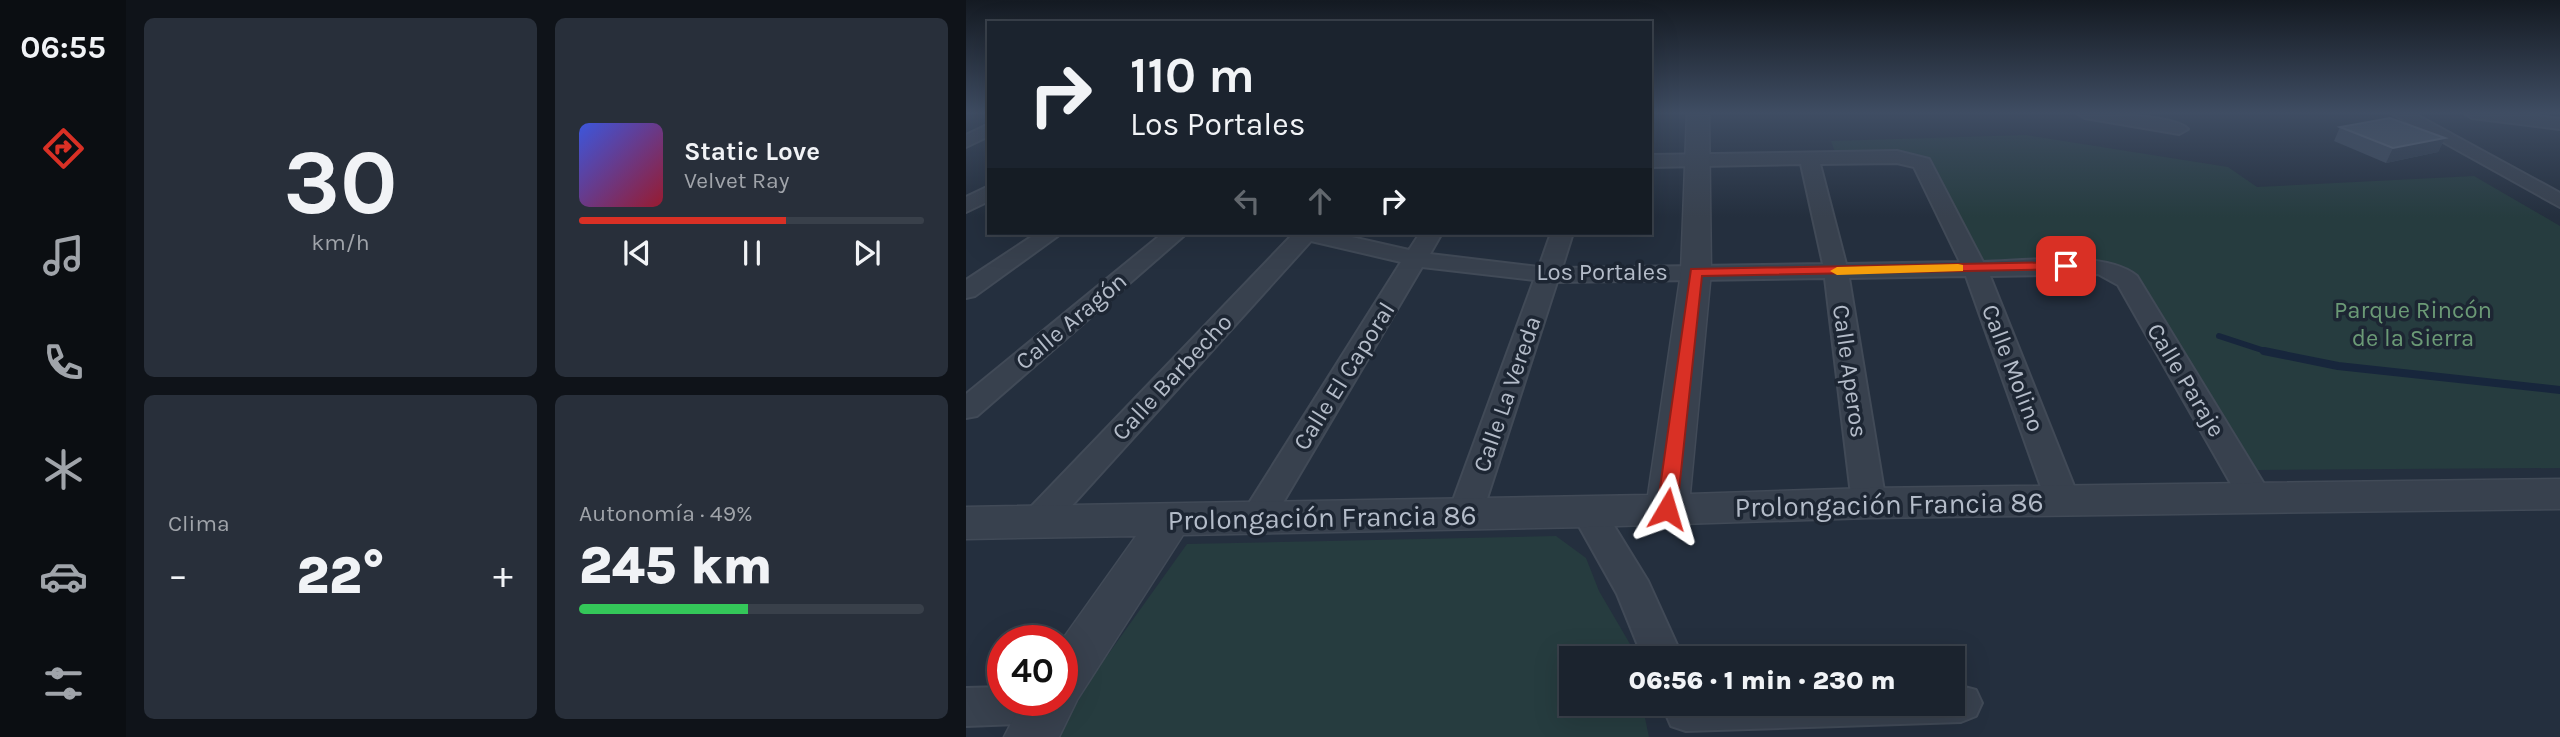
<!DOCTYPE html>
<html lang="es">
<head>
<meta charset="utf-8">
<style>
  :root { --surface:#1b232e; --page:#282f3a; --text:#f1f3f6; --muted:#a0a4aa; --line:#39404a; --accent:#d93025 }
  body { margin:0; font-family:Karla,sans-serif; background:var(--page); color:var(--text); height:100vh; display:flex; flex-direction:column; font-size:26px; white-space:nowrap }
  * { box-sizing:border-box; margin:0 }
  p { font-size:23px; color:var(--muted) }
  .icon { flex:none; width:38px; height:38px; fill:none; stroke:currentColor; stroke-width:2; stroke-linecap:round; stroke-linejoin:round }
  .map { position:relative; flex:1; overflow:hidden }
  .details { display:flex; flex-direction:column; gap:18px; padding:18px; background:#0f1319; width:840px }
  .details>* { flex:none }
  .banner { position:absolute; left:21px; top:21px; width:665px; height:214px; border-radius:0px; box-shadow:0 7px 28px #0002,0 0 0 2px var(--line); background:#1b232e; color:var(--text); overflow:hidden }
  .speed { position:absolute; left:21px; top:625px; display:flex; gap:14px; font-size:35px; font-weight:700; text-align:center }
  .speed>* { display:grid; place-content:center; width:91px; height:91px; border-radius:50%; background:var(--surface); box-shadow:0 7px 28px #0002,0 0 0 2px var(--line); line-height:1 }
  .speed .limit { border:10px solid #d22; background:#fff; color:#111 }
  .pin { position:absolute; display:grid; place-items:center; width:60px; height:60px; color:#fff; margin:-30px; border-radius:14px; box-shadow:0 4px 10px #0006 }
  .me { position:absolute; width:77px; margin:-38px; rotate:7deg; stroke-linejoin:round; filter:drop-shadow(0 0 5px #0008) }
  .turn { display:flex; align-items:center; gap:24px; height:147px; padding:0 28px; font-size:32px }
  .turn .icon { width:91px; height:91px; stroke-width:2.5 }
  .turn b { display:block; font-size:49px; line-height:60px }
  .lanes { display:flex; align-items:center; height:66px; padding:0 28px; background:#0003; justify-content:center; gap:35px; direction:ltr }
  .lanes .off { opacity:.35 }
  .big { font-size:52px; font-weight:800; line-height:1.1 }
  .details .widget { flex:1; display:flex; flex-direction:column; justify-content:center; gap:10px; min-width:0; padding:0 24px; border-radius:10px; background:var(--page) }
  .details .dial { align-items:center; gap:0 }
  .dial b { font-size:91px; line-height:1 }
  .song { display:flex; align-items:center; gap:21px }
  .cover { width:84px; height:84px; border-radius:10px; background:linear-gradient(135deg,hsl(230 70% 55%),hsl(350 70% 35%)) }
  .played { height:7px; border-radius:4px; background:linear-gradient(90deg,var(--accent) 60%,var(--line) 60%) }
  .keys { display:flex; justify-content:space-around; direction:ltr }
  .heat { display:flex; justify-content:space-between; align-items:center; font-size:38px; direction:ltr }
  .charge { height:10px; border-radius:5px; background:linear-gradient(90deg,#34c759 49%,var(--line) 0) }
  .details .tiles { flex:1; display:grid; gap:18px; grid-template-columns:repeat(2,1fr) }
  .trip { position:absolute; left:593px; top:646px; width:406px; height:70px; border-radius:0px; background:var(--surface); box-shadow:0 7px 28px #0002,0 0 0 2px var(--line); font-weight:800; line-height:70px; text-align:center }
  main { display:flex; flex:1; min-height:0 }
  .menu { display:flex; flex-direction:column; width:126px; justify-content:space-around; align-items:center; background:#0b0e12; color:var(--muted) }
  .menu .icon { width:49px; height:49px }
  .menu .current { color:var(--accent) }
  .menu b { font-size:32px; color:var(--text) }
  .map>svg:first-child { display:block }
  .green { fill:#263c3f }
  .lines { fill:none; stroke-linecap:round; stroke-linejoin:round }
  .stream-far1 { stroke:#17263c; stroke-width:6 }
  .stream { stroke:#17263c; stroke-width:8 }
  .minor-casing { stroke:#414a57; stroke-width:4 }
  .tertiary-casing { stroke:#414a57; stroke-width:3 }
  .minor { fill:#38414e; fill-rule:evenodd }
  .tertiary { fill:#38414e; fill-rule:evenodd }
  .wall { fill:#3f4b5c }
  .shaded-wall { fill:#2f3b4b }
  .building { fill:#4b5868; stroke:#5c6777; stroke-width:2 }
  .route { fill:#d93025; stroke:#8d1f18; stroke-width:2 }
  .slow { fill:#f59e0b }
  .labels { text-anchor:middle; stroke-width:7; stroke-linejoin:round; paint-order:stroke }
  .street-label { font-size:24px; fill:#b4bcc9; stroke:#1d2633 }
  .park-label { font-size:24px; fill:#6b9a76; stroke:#1d2633 }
  .near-street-label { font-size:28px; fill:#b4bcc9; stroke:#1d2633 }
</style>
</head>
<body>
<main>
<nav class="menu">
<b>06:55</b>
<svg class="icon current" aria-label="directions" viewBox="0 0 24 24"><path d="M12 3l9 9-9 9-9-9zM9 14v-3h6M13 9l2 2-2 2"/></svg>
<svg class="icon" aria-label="music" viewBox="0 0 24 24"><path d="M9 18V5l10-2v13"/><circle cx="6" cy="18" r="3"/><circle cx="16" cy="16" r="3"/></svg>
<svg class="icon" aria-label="phone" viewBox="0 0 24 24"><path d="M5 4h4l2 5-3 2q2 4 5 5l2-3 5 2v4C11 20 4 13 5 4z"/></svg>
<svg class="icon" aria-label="climate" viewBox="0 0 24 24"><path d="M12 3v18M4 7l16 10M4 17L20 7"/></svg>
<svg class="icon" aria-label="car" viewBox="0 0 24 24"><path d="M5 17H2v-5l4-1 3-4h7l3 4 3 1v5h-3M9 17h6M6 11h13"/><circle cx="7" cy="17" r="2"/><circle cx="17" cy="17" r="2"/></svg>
<svg class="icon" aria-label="filters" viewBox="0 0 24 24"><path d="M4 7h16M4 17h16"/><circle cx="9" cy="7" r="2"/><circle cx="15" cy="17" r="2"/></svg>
</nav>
<section class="details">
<div class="tiles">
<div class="widget dial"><b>30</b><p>km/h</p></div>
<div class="widget">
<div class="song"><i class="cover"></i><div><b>Static Love</b><p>Velvet Ray</p></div></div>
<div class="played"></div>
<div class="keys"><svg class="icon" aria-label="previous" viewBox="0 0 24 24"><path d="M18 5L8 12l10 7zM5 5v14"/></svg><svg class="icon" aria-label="pause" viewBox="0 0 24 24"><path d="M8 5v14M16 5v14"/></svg><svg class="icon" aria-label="next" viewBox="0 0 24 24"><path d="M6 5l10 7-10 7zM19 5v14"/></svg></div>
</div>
<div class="widget"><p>Clima</p>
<div class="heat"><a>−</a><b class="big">22°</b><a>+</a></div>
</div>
<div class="widget"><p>Autonomía · 49%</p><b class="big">245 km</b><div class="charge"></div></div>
</div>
</section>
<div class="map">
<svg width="1594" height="737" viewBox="0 0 1594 737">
  <rect width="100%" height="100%" fill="#242f3e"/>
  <!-- green -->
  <g class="green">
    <path d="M 1060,135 L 1262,167 L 1291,187 L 1508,176 L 1594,226 L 1594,468 L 1291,470 L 1136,265 L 997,268 L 940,153 L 869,152 L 865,141 Z"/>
    <path d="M 590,536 L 620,558 L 633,591 L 664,644 L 667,658 L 606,658 L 606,704 L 676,704 L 683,737 L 91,737 L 128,674 L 221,544 Z"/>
  </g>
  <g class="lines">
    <!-- stream-far1 -->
    <path class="stream-far1" d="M 1253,336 L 1305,353"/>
    <!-- stream -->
    <path class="stream" d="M 1298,351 L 1372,366 L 1594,390"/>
    <defs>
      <g id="minor">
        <path d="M 1111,113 C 1132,113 1209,115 1222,129 L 1213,134 L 1119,118 Z"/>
        <path d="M 1425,113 L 1447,113 L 1594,193 L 1594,207 Z"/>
        <path d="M 1498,113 L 1551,113 L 1594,119 L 1594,129 L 1506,118 Z"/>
        <path d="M 23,124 L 23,136 L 0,147 L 0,135 Z"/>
        <path d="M 931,151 L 963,159 L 1017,262 C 1058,261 1140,250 1171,276 L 1306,497 L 1301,505 L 1289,509 L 1277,505 L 1152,285 L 1132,274 L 1024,276 L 1114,501 L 1109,509 L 1097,513 L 1085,509 L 1080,501 L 1000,276 L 883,278 L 920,503 L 915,511 L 903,515 L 891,511 L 886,503 L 859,278 L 591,282 L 516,514 L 511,523 L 499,526 L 487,523 L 482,514 L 568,280 L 456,267 L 302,528 L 290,532 L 278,528 L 273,519 L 435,262 L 345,241 L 83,531 L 71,535 L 59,531 L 54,522 L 59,513 L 328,233 L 368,233 L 443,250 L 454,233 L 476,233 L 464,254 L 573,267 L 585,233 L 607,233 L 596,268 L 857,264 L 835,164 L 684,167 L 684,155 ZM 931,163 L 948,167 L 994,262 L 880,264 L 854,164 Z"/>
        <path d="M 23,186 L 23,201 L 0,212 L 0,197 Z"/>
        <path d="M 71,233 L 96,233 L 9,296 L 0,298 L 0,280 Z"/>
        <path d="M 197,233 L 221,233 L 11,416 L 0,418 L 0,394 Z"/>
        <path d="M 622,500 L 634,503 L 682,581 L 717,658 L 677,658 L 651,594 L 605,512 L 610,503 Z"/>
        <path d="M 987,684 L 1010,690 L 1016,703 L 1010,716 L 995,722 L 720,731 L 705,726 L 699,712 L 702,704 L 987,704 Z"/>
        <path d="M 37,687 L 37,700 L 96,700 L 96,690 L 104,704 L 98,717 L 83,723 L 0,726 L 0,688 Z"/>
      </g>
      <path id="tertiary" d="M 721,113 L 743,113 L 745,272 L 724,494 L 903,488 L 1594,479 L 1594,509 L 903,518 L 622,527 L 217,535 L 111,700 L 93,737 L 38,737 L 57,700 L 96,700 L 96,640 L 170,536 L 0,539 L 0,507 L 682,495 L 715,272 Z"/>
    </defs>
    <!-- minor casing -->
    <use href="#minor" class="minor-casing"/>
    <!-- tertiary casing -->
    <use href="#tertiary" class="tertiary-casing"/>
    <!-- minor -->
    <use href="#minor" class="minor"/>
    <!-- tertiary -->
    <use href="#tertiary" class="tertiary"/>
  </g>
  <!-- wall -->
  <path class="wall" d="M 1374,127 L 1479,138 L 1472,152 L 1420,163 L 1368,141 Z"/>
  <!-- shaded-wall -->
  <path class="shaded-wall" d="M 1479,138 L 1472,152 L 1420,163 L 1427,148 Z"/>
  <!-- building -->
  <path class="building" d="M 1424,118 L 1479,138 L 1427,148 L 1374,127 Z"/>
  <!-- sky -->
  <linearGradient id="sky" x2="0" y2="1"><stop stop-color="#141a22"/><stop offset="0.52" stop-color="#3f4d63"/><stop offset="1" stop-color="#3f4d63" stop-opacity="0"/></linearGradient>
  <rect width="1594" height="217" fill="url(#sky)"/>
  <!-- route -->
  <path class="route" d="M 1100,262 L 1107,266 L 1105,269 L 736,276 L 711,509 L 708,513 L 694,513 L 691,509 L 725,269 Z"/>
  <!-- slow -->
  <path class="slow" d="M 992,264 L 997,265 L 997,271 L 871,275 L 864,271 L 871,267 Z"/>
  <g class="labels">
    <!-- street labels -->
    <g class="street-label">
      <text x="636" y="280">Los Portales</text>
      <text transform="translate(105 321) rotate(-40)" y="8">Calle Aragón</text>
      <text transform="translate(1047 368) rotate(69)" y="8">Calle Molino</text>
      <text transform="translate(884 371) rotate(82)" y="8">Calle Aperos</text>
      <text transform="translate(378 376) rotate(-58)" y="8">Calle El Caporal</text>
      <text transform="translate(206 377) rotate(-47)" y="8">Calle Barbecho</text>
      <text transform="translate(1220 380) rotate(59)" y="8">Calle Paraje</text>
      <text transform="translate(541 394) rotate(-71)" y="8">Calle La Vereda</text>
    </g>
    <!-- park labels -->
    <g class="park-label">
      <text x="1447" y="318">Parque Rincón<tspan x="1447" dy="28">de la Sierra</tspan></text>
    </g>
    <!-- near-street labels -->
    <g class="near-street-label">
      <text transform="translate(923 504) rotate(-1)" y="10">Prolongación Francia 86</text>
      <text transform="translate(356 517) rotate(-1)" y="10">Prolongación Francia 86</text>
    </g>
  </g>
</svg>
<div class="speed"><div class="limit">40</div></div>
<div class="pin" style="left:1100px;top:266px;background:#d93025"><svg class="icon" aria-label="arrive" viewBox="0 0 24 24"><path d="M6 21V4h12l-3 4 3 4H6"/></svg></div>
<svg class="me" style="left:701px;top:509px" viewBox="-20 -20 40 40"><path d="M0-17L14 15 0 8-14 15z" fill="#d93025" stroke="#fff" stroke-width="4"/></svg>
<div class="trip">06:56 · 1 min · 230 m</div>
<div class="banner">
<div class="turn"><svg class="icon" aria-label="right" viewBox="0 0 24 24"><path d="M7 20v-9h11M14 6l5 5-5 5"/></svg><div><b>110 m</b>Los Portales</div></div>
<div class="lanes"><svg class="icon off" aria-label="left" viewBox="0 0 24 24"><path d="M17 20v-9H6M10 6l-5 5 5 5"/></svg><svg class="icon off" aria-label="ahead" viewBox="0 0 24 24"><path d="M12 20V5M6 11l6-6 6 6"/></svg><svg class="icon" aria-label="right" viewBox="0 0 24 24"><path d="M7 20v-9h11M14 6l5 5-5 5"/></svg></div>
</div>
</div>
</main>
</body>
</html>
